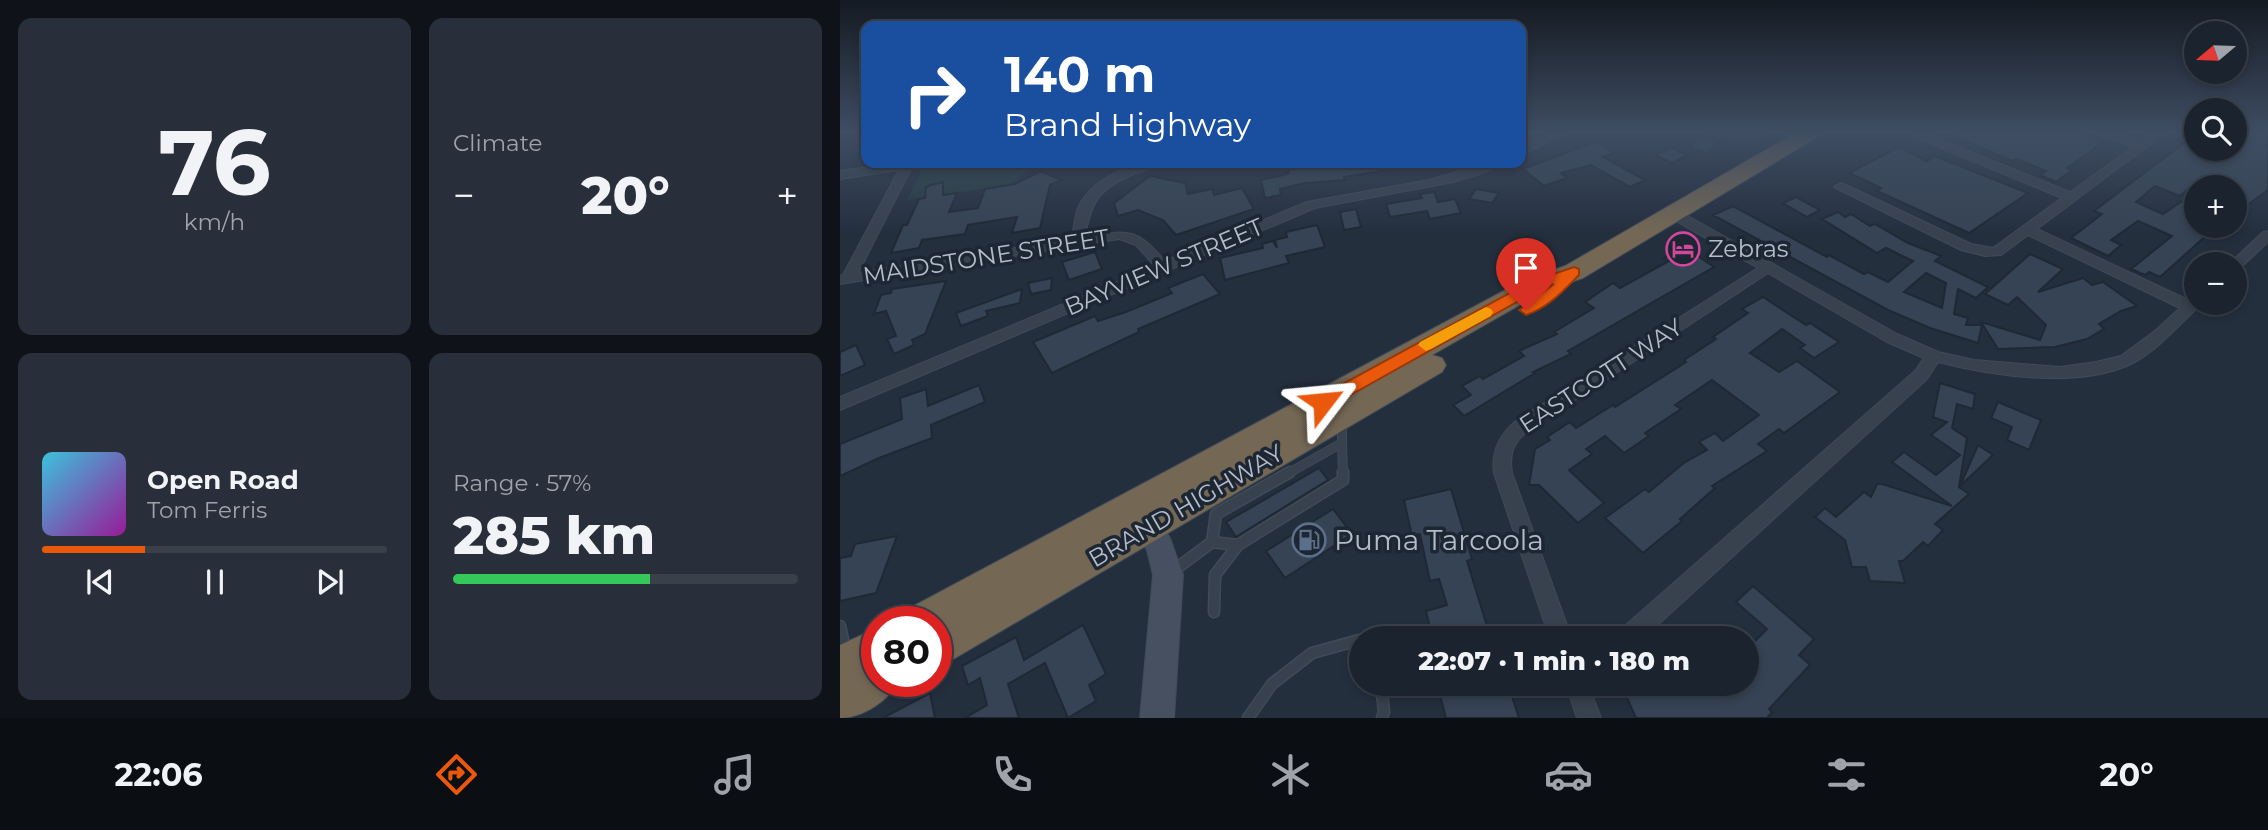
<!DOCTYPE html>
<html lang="en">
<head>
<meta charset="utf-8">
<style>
  :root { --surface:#1b232e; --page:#282f3a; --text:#f1f3f6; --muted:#a0a4aa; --line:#39404a; --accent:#ea580c }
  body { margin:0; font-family:Montserrat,sans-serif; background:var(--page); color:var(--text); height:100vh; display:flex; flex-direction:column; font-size:26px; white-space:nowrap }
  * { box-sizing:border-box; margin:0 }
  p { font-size:23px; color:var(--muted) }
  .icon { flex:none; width:38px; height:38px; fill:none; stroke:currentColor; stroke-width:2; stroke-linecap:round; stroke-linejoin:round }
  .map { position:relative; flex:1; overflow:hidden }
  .drawer { display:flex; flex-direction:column; gap:18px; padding:18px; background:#0f1319; width:840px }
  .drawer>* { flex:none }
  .guide { position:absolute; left:21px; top:21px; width:665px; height:147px; border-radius:14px; box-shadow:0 4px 10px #0003,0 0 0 2px var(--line); background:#1a4fa0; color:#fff; overflow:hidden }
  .needle { width:46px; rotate:251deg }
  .controls { position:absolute; left:1344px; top:21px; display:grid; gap:14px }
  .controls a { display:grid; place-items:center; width:63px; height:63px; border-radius:50%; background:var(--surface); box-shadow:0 4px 10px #0003,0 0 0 2px var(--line); font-size:35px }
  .speed { position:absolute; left:21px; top:606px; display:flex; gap:14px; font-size:35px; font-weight:700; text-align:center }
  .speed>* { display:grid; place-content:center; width:91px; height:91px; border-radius:50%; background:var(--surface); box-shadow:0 4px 10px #0003,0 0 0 2px var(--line); line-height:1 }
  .speed .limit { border:10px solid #d22; background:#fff; color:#111 }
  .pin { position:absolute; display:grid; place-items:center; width:60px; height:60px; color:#fff; margin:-72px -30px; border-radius:50% 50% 50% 0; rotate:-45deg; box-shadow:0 0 7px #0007 }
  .pin .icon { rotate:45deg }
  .me { position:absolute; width:77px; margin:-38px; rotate:61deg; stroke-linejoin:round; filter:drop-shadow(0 0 5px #0008) }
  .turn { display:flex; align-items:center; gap:24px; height:147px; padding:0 28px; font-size:32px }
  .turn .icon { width:91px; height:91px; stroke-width:2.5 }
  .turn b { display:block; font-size:49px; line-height:60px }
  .big { font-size:52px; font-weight:800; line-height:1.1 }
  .drawer .widget { flex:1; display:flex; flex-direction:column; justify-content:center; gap:10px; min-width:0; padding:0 24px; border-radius:14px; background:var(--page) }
  .drawer .dial { align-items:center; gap:0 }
  .dial b { font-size:91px; line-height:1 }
  .song { display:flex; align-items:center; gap:21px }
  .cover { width:84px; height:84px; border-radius:10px; background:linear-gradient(135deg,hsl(190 70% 55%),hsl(300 70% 35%)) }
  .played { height:7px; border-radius:4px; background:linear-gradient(90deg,var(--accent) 30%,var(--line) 30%) }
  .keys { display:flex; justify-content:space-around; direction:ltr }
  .heat { display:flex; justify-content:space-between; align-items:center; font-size:38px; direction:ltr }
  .charge { height:10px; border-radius:5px; background:linear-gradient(90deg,#34c759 57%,var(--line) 0) }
  .drawer .tiles { flex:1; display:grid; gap:18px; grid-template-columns:repeat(2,1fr) }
  .trip { position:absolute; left:509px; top:626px; width:410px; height:70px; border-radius:35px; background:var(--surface); box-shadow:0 4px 10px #0003,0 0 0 2px var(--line); font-weight:800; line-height:70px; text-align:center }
  .menu { display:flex; height:112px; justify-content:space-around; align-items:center; background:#0b0e12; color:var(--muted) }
  .menu .icon { width:49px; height:49px }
  .menu .on { color:var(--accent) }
  .menu b { font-size:32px; color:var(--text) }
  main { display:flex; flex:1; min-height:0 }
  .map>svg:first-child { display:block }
  .green { fill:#263c3f }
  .building { fill:#364354; stroke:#1f2835; stroke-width:2; fill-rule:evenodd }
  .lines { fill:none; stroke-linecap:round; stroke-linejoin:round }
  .lane-far1-casing { stroke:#414a57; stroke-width:10 }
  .lane-casing { stroke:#414a57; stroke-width:13 }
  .street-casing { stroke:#414a57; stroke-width:2 }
  .secondary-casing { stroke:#414a57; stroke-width:2 }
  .highway-casing { stroke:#434c59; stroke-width:2 }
  .lane-far1 { stroke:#38414e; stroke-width:8 }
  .lane { stroke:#38414e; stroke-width:10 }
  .street { fill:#38414e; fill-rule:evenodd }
  .secondary { fill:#465061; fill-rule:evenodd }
  .highway { fill:#746855; fill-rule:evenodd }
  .route { fill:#ea580c; stroke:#983908; stroke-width:2 }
  .slow { fill:#f59e0b }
  .labels { text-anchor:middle; stroke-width:7; stroke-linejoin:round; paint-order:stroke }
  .poi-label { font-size:24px; fill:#b4bcc9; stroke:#1d2633; text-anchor:start }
  .street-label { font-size:24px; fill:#b4bcc9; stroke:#1d2633 }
  .near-poi-label { font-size:28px; fill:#b4bcc9; stroke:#1d2633; text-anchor:start }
</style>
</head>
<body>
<main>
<section class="drawer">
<div class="tiles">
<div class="widget dial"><b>76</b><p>km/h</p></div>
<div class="widget"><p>Climate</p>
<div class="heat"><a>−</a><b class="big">20°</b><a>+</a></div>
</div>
<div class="widget">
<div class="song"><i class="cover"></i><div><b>Open Road</b><p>Tom Ferris</p></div></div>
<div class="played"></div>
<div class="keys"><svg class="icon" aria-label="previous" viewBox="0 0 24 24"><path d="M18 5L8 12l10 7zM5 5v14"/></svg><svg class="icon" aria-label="pause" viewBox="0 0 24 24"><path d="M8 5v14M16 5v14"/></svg><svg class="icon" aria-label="next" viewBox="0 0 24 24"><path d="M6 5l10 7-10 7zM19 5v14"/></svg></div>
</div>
<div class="widget"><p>Range · 57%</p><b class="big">285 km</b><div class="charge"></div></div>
</div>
</section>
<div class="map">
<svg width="1428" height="718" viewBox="0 0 1428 718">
  <rect width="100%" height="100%" fill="#242f3e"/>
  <!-- green -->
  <g class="green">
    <path d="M 856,132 L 926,132 L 927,136 L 910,146 Z"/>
    <path d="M 85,163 L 198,163 L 169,185 L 67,200 Z"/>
  </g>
  <!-- building -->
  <g class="building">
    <path d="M 1105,132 L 1234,132 L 1263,143 L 1227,168 L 1232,170 L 1216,182 L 1200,175 L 1206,171 L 1176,159 L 1172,161 Z"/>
    <path d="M 1400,132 L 1415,132 L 1428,137 L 1428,190 L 1395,214 L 1395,187 L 1363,176 L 1340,196 L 1315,186 L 1296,202 L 1323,214 L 1344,200 L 1356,205 L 1356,226 L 1377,226 L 1320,277 L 1309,272 L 1305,275 L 1291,269 L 1332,236 L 1298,221 L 1271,240 L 1281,245 L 1268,256 L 1231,238 L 1262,214 L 1254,211 L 1356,134 L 1356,149 L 1395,149 L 1395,136 Z"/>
    <path d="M 861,137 L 878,141 L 867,153 L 850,148 Z"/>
    <path d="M 757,141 L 774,153 L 763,157 L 805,180 L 790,187 L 751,165 L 721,173 L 727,178 L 704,186 L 683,169 Z"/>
    <path d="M 831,147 L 848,155 L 832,163 L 815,155 Z"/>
    <path d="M 1059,147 L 1087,161 L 1095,156 L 1188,193 L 1129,233 L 1037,191 L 1041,188 L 1009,173 Z"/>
    <path d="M 472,163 L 548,163 L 548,170 L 504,177 L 505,180 L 465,183 L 440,189 L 441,195 L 425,198 L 421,180 L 448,174 L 448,170 L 473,167 Z"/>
    <path d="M 201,171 L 221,180 L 210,185 L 200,228 L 172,233 L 177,217 L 128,225 L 125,234 L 82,240 L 79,248 L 51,253 L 63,225 L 67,225 L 79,199 L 85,198 L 86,187 L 91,185 L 103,182 L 103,195 L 117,193 L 109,212 L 138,208 L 145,189 L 175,184 Z"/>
    <path d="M 310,176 L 345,183 L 348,194 L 372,189 L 374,195 L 402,188 L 414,209 L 336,235 L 323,220 L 298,210 L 278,216 L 274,203 Z"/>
    <path d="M 636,189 L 659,193 L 652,203 L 629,199 Z"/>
    <path d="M 594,192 L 598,202 L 615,199 L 621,213 L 590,219 L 587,211 L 550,217 L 546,204 L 582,198 L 580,194 Z"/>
    <path d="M 956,197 L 980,210 L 967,217 L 943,203 Z"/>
    <path d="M 893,206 L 987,257 L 989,255 L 1024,274 L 1028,272 L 1048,282 L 1073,261 L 1046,248 L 1037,253 L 982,219 L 998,212 L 1005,217 L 1011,214 L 1030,226 L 1035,224 L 1068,243 L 1101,256 L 1095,261 L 1148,287 L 1136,298 L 1118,289 L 1114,314 L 1128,318 L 1126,325 L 1142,325 L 1138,343 L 1090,328 L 1048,310 L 873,215 ZM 1086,273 L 1106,283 L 1102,308 L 1064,292 Z"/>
    <path d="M 516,209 L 521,227 L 504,230 L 500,212 Z"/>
    <path d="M 477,225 L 485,247 L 446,256 L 449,263 L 385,280 L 380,258 L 423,248 L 422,244 L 433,241 L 437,248 L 435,240 L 447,237 L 446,232 Z"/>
    <path d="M 846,248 L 874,267 L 728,351 L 731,354 L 693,372 L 695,373 L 624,416 L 613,405 L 631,395 L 622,386 L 640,376 L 643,379 L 684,356 L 679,351 L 717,334 L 714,332 L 754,308 L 745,302 L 773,283 L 780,288 L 829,261 L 824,258 Z"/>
    <path d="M 255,252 L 262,269 L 229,280 L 222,262 Z"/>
    <path d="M 1190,254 L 1223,269 L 1198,292 L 1243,278 L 1252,285 L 1263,282 L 1297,306 L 1281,311 L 1259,324 L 1264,329 L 1247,339 L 1215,347 L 1158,349 L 1141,322 L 1200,340 L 1206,325 L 1177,297 L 1168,305 L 1145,294 Z"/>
    <path d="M 363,274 L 380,294 L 298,329 L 299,332 L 212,373 L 193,342 L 255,316 L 258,321 L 286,312 L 332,293 L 328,288 Z"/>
    <path d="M 212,278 L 211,290 L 191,294 L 188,283 Z"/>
    <path d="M 106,281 L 85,334 L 72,340 L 74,345 L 54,354 L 47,339 L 56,336 L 46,311 L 34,314 L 41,295 L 51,293 L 52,289 Z"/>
    <path d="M 182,289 L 180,303 L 146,311 L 148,316 L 121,326 L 116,313 Z"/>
    <path d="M 923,297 L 966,325 L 970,323 L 999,342 L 974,358 L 960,348 L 965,345 L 942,329 L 910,353 L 939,372 L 957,361 L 1000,392 L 944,433 L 939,429 L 918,444 L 927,451 L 872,486 L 875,488 L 840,519 L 842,521 L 803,553 L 765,518 L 805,489 L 809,492 L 845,462 L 867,450 L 859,442 L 875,433 L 883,441 L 919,415 L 872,380 L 835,405 L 841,409 L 805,433 L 809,436 L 784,453 L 765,436 L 746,449 L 752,454 L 729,470 L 764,503 L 738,523 L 699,485 L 689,485 L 695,449 L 710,440 L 707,437 L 730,422 L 736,428 L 773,405 L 775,407 L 846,362 L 844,360 L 876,339 L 873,337 L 908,313 L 902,309 Z"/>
    <path d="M 16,345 L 25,365 L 0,376 L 0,352 Z"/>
    <path d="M 1100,383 L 1135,394 L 1133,409 L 1117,404 L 1112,428 L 1127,438 L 1119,487 L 1129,494 L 1095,524 L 1103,530 L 1088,546 L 1083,542 L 1063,561 L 1059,561 L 1065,583 L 1030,581 L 1026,567 L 1012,567 L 1005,540 L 975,517 L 985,508 L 996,517 L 1024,492 L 1031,497 L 1037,484 L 1042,484 L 1112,506 L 1052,462 L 1064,452 L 1096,475 L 1120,455 L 1091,435 L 1107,422 L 1093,417 Z"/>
    <path d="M 139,385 L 145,402 L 91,425 L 92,438 L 39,458 L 0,476 L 0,444 L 62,419 L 60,398 L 86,389 L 88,406 Z"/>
    <path d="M 1158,402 L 1201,420 L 1189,450 L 1167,440 L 1172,427 L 1151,418 Z"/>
    <path d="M 1138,445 L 1153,455 L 1120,486 Z"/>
    <path d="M 479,468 L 488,480 L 396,537 L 386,522 Z"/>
    <path d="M 611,489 L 632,559 L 627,561 L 651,639 L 615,639 L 612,629 L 592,636 L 586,611 L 607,605 L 599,579 L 590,581 L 580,534 L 572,536 L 564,500 Z"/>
    <path d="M 493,509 L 512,534 L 445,578 L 426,551 Z"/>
    <path d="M 57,536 L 36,593 L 0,601 L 0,558 L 11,556 L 15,544 Z"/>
    <path d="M 913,586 L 974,639 L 959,655 L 970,665 L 929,709 L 932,712 L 927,718 L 796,718 L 783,689 L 788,684 L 906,684 L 906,650 L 927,629 L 896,602 Z"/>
    <path d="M 243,625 L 266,674 L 249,685 L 256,701 L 228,718 L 205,663 L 168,684 L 179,718 L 125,718 L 147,705 L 140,678 L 128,685 L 122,666 L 176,637 L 184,660 Z"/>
    <path d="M 597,684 L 668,684 L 679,718 L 606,718 Z"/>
    <path d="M 90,693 L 95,718 L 43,718 Z"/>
  </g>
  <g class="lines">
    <defs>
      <g id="lane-far1">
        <path d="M 502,443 L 503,474"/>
        <path d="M 447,474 L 502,443 L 502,420"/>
      </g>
      <g id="lane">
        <path d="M 372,542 L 376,514 L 450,472"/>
        <path d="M 333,571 L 372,542 L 398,545 L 503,480 L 503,472"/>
        <path d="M 374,612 L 375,575 L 398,545"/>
        <path d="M 0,626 L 6,653"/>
        <path d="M 541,684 L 544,712 L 542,718"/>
        <path d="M 408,718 L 432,684 L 472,653 L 519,640 L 522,642"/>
      </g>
      <g id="street">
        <path d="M 714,132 L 728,132 L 681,155 L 681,148 Z"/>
        <path d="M 1255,132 L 1271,132 L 1300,142 L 1314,132 L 1326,132 L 1197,229 L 1348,300 L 1356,296 L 1356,303 L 1361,304 C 1341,323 1316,352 1291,364 C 1237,389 1153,376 1098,362 L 1087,379 L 802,639 L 775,639 L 778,632 L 1075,371 L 1084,358 L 1047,342 L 928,273 L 688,431 C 673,442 669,454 672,473 L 732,639 L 710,639 L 654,473 C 651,451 659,435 676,421 L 918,268 L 829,217 L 829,211 L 839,211 L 1057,334 L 1098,352 L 1134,360 L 1220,367 L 1256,362 L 1281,356 L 1316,330 L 1340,308 L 1188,235 L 1161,255 L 1145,256 L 1121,250 L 994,187 L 1000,183 L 1004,184 L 1131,244 L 1153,248 L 1222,198 L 1075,137 L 1075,133 L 1083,133 L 1230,192 L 1293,147 Z"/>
        <path d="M 58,163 L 74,163 L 18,273 L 232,239 C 234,228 234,216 239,206 C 253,178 291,162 320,163 C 313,169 303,171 294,174 C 260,188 251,201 245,237 C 289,230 295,227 325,261 L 467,202 L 589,180 L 648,163 L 664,163 L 640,174 L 613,182 L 475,208 L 0,410 L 0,397 L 315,266 L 296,245 L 279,239 L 0,284 L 0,276 L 3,275 L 59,170 L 0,179 L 0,171 Z"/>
        <path d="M 1428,231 L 1428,242 L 1400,268 L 1395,269 L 1395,264 L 1389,264 L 1423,232 Z"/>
        <path d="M 726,684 L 748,684 L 761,718 L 737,718 Z"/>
      </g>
      <path id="secondary" d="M 300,503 L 310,506 L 330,538 L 343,575 L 334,718 L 300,718 L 313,575 L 307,550 L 286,514 L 290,506 Z"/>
      <g id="highway">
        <path d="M 957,132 L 982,132 L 979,136 L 743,278 L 704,291 L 592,355 L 602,358 L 606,365 L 602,372 L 110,661 L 96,666 L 96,621 L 64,621 L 70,608 L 686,279 L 725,266 Z"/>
        <path d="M 37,628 L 37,681 L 58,681 C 49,701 22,718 0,718 L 0,645 Z"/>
      </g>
    </defs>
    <!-- lane-far1 casing -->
    <use href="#lane-far1" class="lane-far1-casing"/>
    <!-- lane casing -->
    <use href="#lane" class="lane-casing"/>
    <!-- street casing -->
    <use href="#street" class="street-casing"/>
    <!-- secondary casing -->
    <use href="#secondary" class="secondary-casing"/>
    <!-- highway casing -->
    <use href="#highway" class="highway-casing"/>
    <!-- lane-far1 -->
    <use href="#lane-far1" class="lane-far1"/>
    <!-- lane -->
    <use href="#lane" class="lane"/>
    <!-- street -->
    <use href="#street" class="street"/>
    <!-- secondary -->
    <use href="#secondary" class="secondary"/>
    <!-- highway -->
    <use href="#highway" class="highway"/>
  </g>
  <!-- sky -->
  <linearGradient id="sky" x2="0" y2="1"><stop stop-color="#141a22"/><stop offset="0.57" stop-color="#3f4d63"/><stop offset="1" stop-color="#3f4d63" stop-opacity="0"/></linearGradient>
  <rect width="1428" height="233" fill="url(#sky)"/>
  <!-- route -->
  <path class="route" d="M 734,267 L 739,269 L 739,275 C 723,291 708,308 686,315 L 679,310 L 714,284 L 700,289 L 489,407 L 477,407 L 474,402 L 477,398 L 690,282 Z"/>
  <!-- slow -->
  <path class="slow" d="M 646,307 L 651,309 L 653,312 L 651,316 L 591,349 L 586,351 L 578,345 L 580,342 Z"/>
  <!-- icons -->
  <defs>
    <symbol id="hotel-ring" viewBox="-11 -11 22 22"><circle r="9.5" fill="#1d2633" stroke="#d1479c" stroke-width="1.5"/><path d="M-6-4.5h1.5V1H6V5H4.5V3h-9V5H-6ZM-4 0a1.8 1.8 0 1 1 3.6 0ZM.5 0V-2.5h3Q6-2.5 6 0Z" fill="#d1479c"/></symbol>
    <symbol id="fuel-ring" viewBox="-11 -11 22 22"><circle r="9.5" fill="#1d2633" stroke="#5c6f8a" stroke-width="1.5"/><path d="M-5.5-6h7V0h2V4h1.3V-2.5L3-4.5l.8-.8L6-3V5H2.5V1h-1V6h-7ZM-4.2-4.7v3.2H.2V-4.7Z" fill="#5c6f8a"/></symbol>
  </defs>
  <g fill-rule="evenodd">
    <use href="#hotel-ring" x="824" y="230" width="38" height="38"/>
    <use href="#fuel-ring" x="450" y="521" width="38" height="38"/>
  </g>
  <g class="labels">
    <!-- poi labels -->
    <g class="poi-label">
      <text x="868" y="257">Zebras</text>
    </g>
    <!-- street labels -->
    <g class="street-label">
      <text transform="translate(146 257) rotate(-9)" y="8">MAIDSTONE STREET</text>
      <text transform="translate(324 267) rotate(-23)" y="8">BAYVIEW STREET</text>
      <text transform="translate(761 376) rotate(-33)" y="8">EASTCOTT WAY</text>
      <text transform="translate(346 506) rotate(-30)" y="8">BRAND HIGHWAY</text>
    </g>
    <!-- near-poi labels -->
    <g class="near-poi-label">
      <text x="494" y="550">Puma Tarcoola</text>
    </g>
  </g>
</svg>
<div class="controls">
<a><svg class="needle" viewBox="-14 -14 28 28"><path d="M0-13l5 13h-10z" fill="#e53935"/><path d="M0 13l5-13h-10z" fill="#a0a4aa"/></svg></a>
<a><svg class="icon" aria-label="search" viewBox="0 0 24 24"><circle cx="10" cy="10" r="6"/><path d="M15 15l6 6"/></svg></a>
<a>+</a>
<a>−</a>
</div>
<div class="speed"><div class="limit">80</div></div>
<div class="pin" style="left:686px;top:310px;background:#d93025"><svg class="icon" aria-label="arrive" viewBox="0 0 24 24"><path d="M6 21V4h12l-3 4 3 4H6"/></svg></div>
<svg class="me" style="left:483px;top:402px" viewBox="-20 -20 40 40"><path d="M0-17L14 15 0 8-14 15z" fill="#ea580c" stroke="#fff" stroke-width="4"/></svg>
<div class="trip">22:07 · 1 min · 180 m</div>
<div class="guide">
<div class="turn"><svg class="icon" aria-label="right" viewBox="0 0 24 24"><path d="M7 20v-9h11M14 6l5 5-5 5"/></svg><div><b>140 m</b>Brand Highway</div></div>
</div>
</div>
</main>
<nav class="menu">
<b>22:06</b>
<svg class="icon on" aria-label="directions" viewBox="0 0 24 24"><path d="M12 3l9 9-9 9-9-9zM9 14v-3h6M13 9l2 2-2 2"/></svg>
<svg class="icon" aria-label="music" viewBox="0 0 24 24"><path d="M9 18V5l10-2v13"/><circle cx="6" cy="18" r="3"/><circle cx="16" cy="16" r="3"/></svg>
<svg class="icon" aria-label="phone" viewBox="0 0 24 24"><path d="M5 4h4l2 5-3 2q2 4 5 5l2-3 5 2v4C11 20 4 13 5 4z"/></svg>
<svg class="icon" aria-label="climate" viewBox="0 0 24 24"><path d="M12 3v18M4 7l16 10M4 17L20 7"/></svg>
<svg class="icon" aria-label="car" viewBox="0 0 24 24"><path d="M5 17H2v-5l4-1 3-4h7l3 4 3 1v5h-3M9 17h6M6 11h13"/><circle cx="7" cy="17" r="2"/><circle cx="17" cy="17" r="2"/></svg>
<svg class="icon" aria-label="filters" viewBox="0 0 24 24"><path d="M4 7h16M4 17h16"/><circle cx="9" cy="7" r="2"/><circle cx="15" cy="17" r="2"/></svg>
<b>20°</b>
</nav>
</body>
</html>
